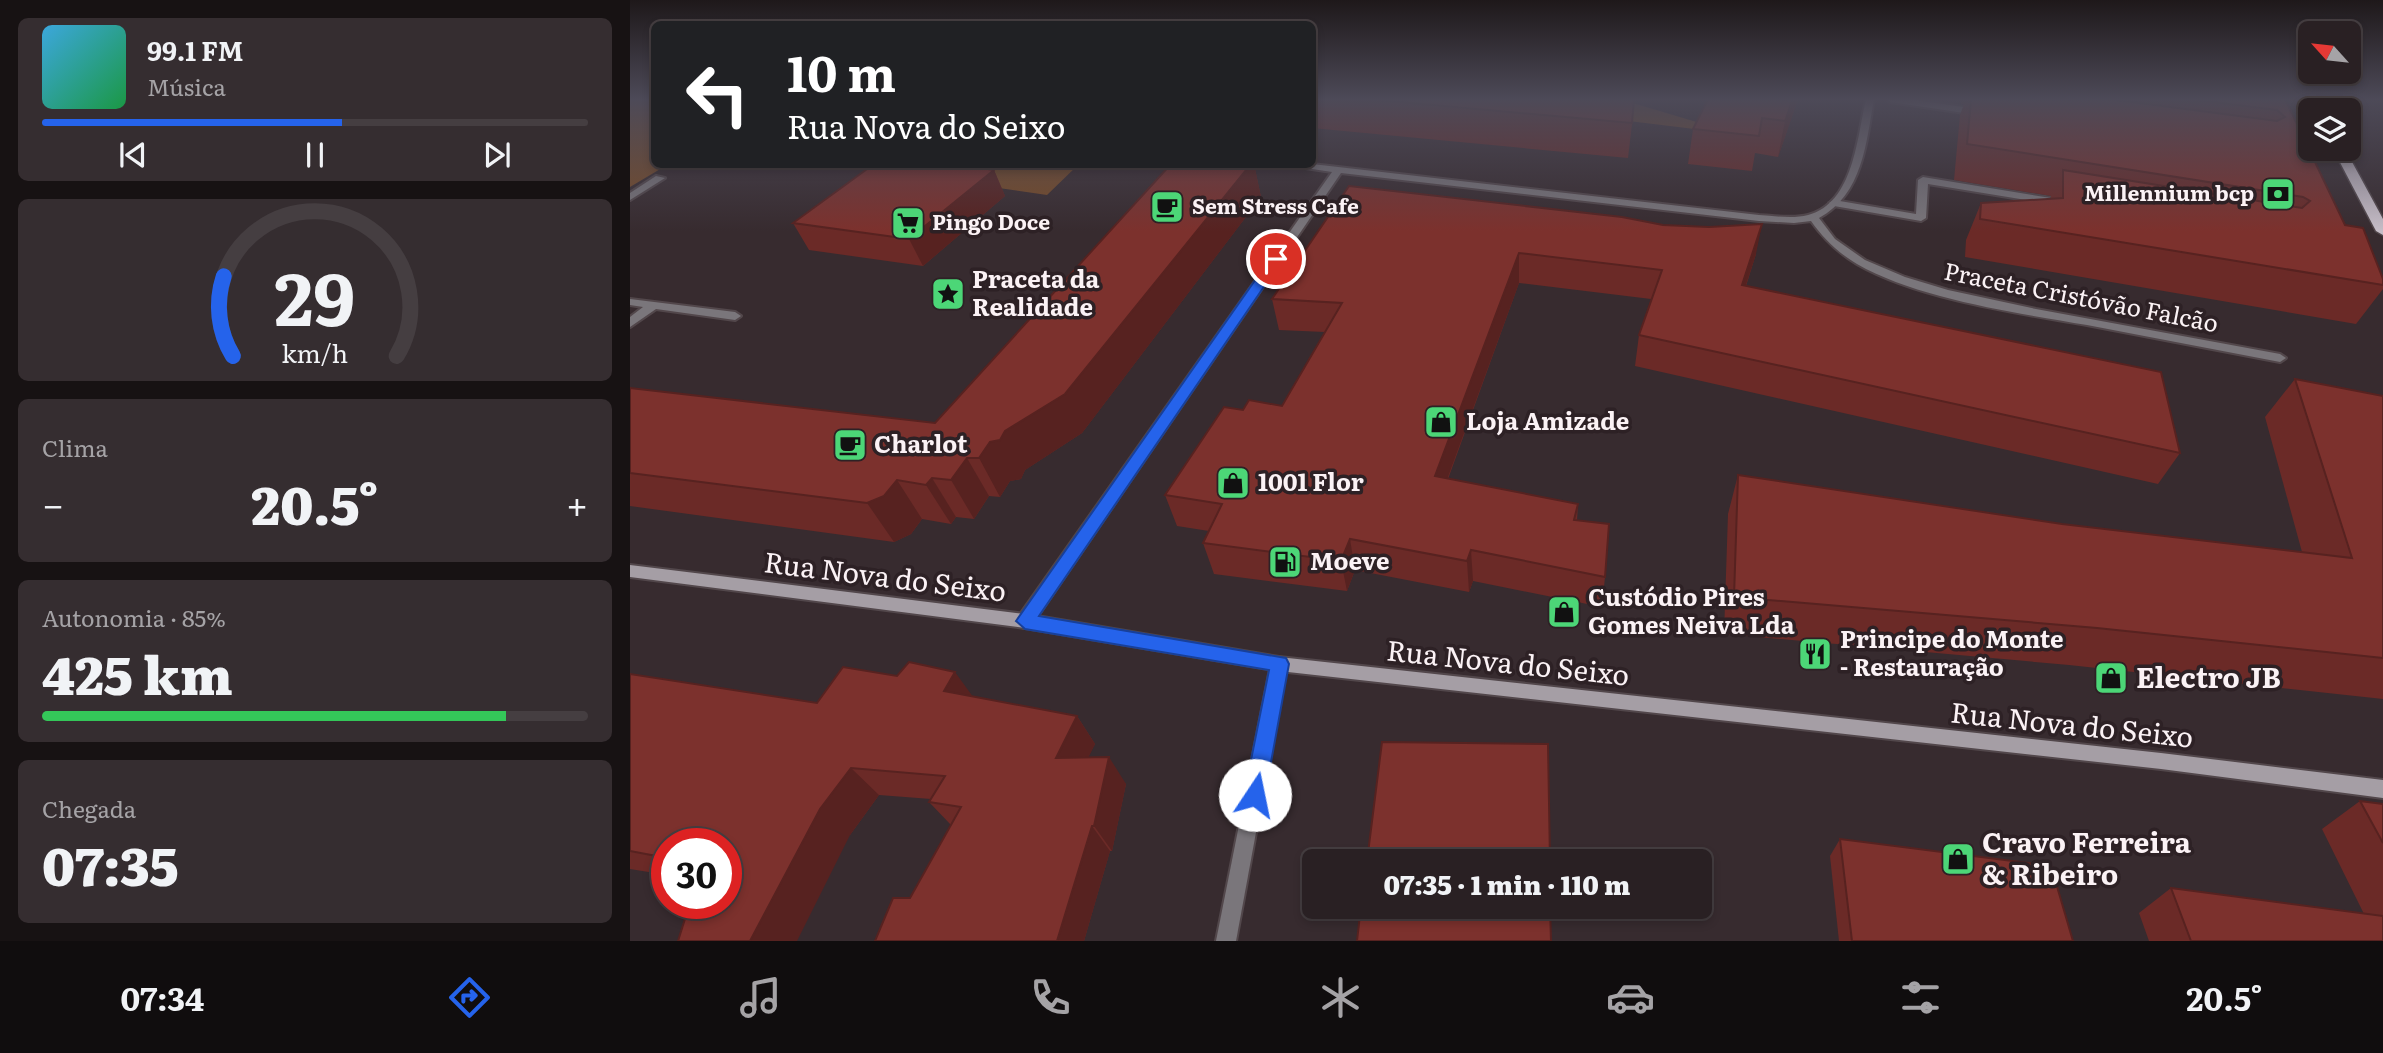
<!DOCTYPE html>
<html lang="pt">
<head>
<meta charset="utf-8">
<style>
  :root { --surface:#292023; --page:#352d30; --text:#f1f3f6; --muted:#a5a3a6; --line:#453e41; --accent:#2563eb }
  body { margin:0; font-family:Literata,serif; background:var(--page); color:var(--text); height:100vh; display:flex; flex-direction:column; font-size:26px; white-space:nowrap }
  * { box-sizing:border-box; margin:0 }
  p { font-size:23px; color:var(--muted) }
  .icon { flex:none; width:38px; height:38px; fill:none; stroke:currentColor; stroke-width:2; stroke-linecap:round; stroke-linejoin:round }
  .map { position:relative; flex:1; overflow:hidden }
  .sheet { display:flex; flex-direction:column; gap:18px; padding:18px; background:#171213; width:630px }
  .sheet>* { flex:none }
  .top-card { position:absolute; left:21px; top:21px; width:665px; height:147px; border-radius:10px; box-shadow:0 4px 10px #0003,0 0 0 2px var(--line); background:#202124; color:#fff; overflow:hidden }
  .needle { width:46px; rotate:297deg }
  .buttons { position:absolute; left:1668px; top:21px; display:grid; gap:14px }
  .buttons a { display:grid; place-items:center; width:63px; height:63px; border-radius:10px; background:var(--surface); box-shadow:0 4px 10px #0003,0 0 0 2px var(--line); font-size:35px }
  .speed { position:absolute; left:21px; top:828px; display:flex; gap:14px; font-size:35px; font-weight:700; text-align:center }
  .speed>* { display:grid; place-content:center; width:91px; height:91px; border-radius:50%; background:var(--surface); box-shadow:0 4px 10px #0003,0 0 0 2px var(--line); line-height:1 }
  .speed .limit { border:10px solid #d22; background:#fff; color:#111 }
  .pin { position:absolute; display:grid; place-items:center; width:60px; height:60px; color:#fff; margin:-30px; border:4px solid #fff; border-radius:50%; box-shadow:0 2px 7px #0007 }
  .me { position:absolute; width:77px; margin:-38px; rotate:11deg; stroke-linejoin:round; filter:drop-shadow(0 0 5px #0008) }
  .turn { display:flex; align-items:center; gap:24px; height:147px; padding:0 21px; font-size:32px }
  .turn .icon { width:91px; height:91px; stroke-width:2.5 }
  .turn b { display:block; font-size:49px; line-height:60px }
  .big { font-size:52px; font-weight:800; line-height:1.1 }
  .sheet .tile { flex:1; display:flex; flex-direction:column; justify-content:center; gap:10px; min-width:0; padding:0 24px; border-radius:10px; background:var(--page) }
  .sheet .dial { align-items:center; gap:0 }
  .dial svg { height:182px; overflow:visible; fill:none; stroke:var(--line); stroke-width:7; stroke-linecap:round; text-anchor:middle }
  .dial text { fill:var(--text); stroke:none }
  .song { display:flex; align-items:center; gap:21px }
  .cover { width:84px; height:84px; border-radius:10px; background:linear-gradient(135deg,hsl(200 70% 55%),hsl(140 70% 35%)) }
  .played { height:7px; border-radius:4px; background:linear-gradient(90deg,var(--accent) 55%,var(--line) 55%) }
  .keys { display:flex; justify-content:space-around; direction:ltr }
  .heat { display:flex; justify-content:space-between; align-items:center; font-size:38px; direction:ltr }
  .charge { height:10px; border-radius:5px; background:linear-gradient(90deg,#34c759 85%,var(--line) 0) }
  .trip { position:absolute; left:672px; top:849px; width:410px; height:70px; border-radius:10px; background:var(--surface); box-shadow:0 4px 10px #0003,0 0 0 2px var(--line); font-weight:800; line-height:70px; text-align:center }
  .tabs { display:flex; height:112px; justify-content:space-around; align-items:center; background:#100d0e; color:var(--muted) }
  .tabs .icon { width:49px; height:49px }
  .tabs .current { color:var(--accent) }
  .tabs b { font-size:32px; color:var(--text) }
  main { display:flex; flex:1; min-height:0 }
  .map>svg:first-child { display:block }
  .green { fill:#784b27 }
  .lines { fill:none; stroke-linecap:round; stroke-linejoin:round }
  .service-casing { stroke:#52474b; stroke-width:4 }
  .minor-casing { stroke:#52474b; stroke-width:4 }
  .secondary-casing { stroke:#52474b; stroke-width:4 }
  .primary-casing { stroke:#52474b; stroke-width:3 }
  .service { fill:#7a767b; fill-rule:evenodd }
  .minor { fill:#7a767b; fill-rule:evenodd }
  .secondary { fill:#a59ea5; fill-rule:evenodd }
  .primary { fill:#c6bdc7; fill-rule:evenodd }
  .wall { fill:#6b2a27 }
  .shaded-wall { fill:#572220 }
  .building { fill:#7c312d; stroke:#572220; stroke-width:2 }
  .route { fill:#2563eb; stroke:#184099; stroke-width:2 }
  .labels { text-anchor:middle; stroke-width:7; stroke-linejoin:round; paint-order:stroke }
  .far-poi-label { font-size:21px; font-weight:bold; fill:#fbf2f5; stroke:#2d2125; text-anchor:start }
  .poi-label { font-size:24px; font-weight:bold; fill:#fbf2f5; stroke:#2d2125; text-anchor:start }
  .street-label { font-size:24px; fill:#fbf2f5; stroke:#2d2125 }
  .near-street-label { font-size:28px; fill:#fbf2f5; stroke:#2d2125 }
  .near-poi-label { font-size:28px; font-weight:bold; fill:#fbf2f5; stroke:#2d2125; text-anchor:start }
</style>
</head>
<body>
<main>
<section class="sheet">
<div class="tile">
<div class="song"><i class="cover"></i><div><b>99.1 FM</b><p>Música</p></div></div>
<div class="played"></div>
<div class="keys"><svg class="icon" aria-label="previous" viewBox="0 0 24 24"><path d="M18 5L8 12l10 7zM5 5v14"/></svg><svg class="icon" aria-label="pause" viewBox="0 0 24 24"><path d="M8 5v14M16 5v14"/></svg><svg class="icon" aria-label="next" viewBox="0 0 24 24"><path d="M6 5l10 7-10 7zM19 5v14"/></svg></div>
</div>
<div class="tile dial"><svg viewBox="0 0 100 80">
<path d="M14 69A42 42 0 1 1 86 69"/>
<path d="M14 69A42 42 0 0 1 10 34" stroke="#2563eb"/>
<text x="50" y="56" font-size="32" font-weight="700">29</text>
<text x="50" y="72" font-size="11">km/h</text>
</svg></div>
<div class="tile"><p>Clima</p>
<div class="heat"><a>−</a><b class="big">20.5°</b><a>+</a></div>
</div>
<div class="tile"><p>Autonomia · 85%</p><b class="big">425 km</b><div class="charge"></div></div>
<div class="tile"><p>Chegada</p><b class="big">07:35</b></div>
</section>
<div class="map">
<svg width="1753" height="941" viewBox="0 0 1753 941">
  <rect width="100%" height="100%" fill="#372b2f"/>
  <!-- green -->
  <g class="green">
    <path d="M 0,99 L 24,99 L 24,164 L 37,165 L 0,187 Z"/>
    <path d="M 819,99 L 1007,99 L 1003,103 L 1090,129 L 1089,132 Z"/>
    <path d="M 301,165 L 448,165 L 417,195 L 285,176 Z"/>
  </g>
  <g class="lines">
    <defs>
      <g id="service">
        <path d="M 1256,99 L 1277,99 L 1348,109 L 1353,112 L 1348,115 L 1260,102 Z"/>
        <path d="M 1293,177 L 1427,199 L 1432,202 L 1427,205 L 1298,184 L 1296,218 L 1291,221 L 1204,206 L 1199,203 L 1204,200 L 1286,214 L 1288,180 Z"/>
      </g>
      <g id="minor">
        <path d="M 1236,99 L 1244,99 C 1236,143 1233,194 1189,218 L 1205,239 L 1235,260 L 1275,277 L 1318,290 L 1406,309 L 1650,354 L 1656,358 L 1650,362 C 1586,350 1521,337 1457,325 C 1387,313 1288,299 1227,264 C 1207,252 1194,239 1181,221 L 1164,223 L 1129,221 L 711,173 L 401,626 L 395,628 L 389,626 L 387,621 L 389,616 L 702,172 L 649,164 L 682,164 L 1129,215 C 1145,216 1163,219 1178,215 C 1224,203 1227,137 1236,99 Z"/>
        <path d="M 26,176 L 35,178 L 0,200 L 0,193 Z"/>
        <path d="M 0,299 L 105,312 L 111,316 L 105,320 L 26,309 L 0,327 L 0,317 L 13,307 L 0,305 Z"/>
        <path d="M 649,657 L 655,659 L 657,664 L 606,941 L 586,941 L 641,664 L 643,659 Z"/>
      </g>
      <path id="secondary" d="M 0,565 L 395,614 L 649,657 L 1531,753 L 1753,780 L 1753,798 L 1531,769 L 649,671 L 395,628 L 0,577 Z"/>
      <g id="primary">
        <path d="M 1677,99 L 1688,99 L 1693,110 L 1683,110 Z"/>
        <path d="M 1703,149 L 1715,149 L 1753,219 L 1753,235 L 1746,231 Z"/>
      </g>
    </defs>
    <!-- service casing -->
    <use href="#service" class="service-casing"/>
    <!-- minor casing -->
    <use href="#minor" class="minor-casing"/>
    <!-- secondary casing -->
    <use href="#secondary" class="secondary-casing"/>
    <!-- primary casing -->
    <use href="#primary" class="primary-casing"/>
    <!-- service -->
    <use href="#service" class="service"/>
    <!-- minor -->
    <use href="#minor" class="minor"/>
    <!-- secondary -->
    <use href="#secondary" class="secondary"/>
    <!-- primary -->
    <use href="#primary" class="primary"/>
  </g>
  <!-- wall -->
  <g class="wall">
    <path d="M 682,99 L 1005,99 L 998,158 L 682,128 Z"/>
    <path d="M 1078,99 L 1168,99 L 1148,157 L 1125,153 L 1122,171 L 1058,164 L 1063,129 Z"/>
    <path d="M 1332,99 L 1655,99 L 1715,225 L 1753,279 L 1753,289 L 1726,324 L 1335,257 L 1336,240 L 1351,203 L 1420,199 L 1421,196 L 1324,180 L 1330,115 L 1334,104 L 1331,104 Z"/>
    <path d="M 541,164 L 624,164 L 631,197 L 452,433 L 395,470 L 391,479 L 380,481 L 370,497 L 359,496 L 344,519 L 326,517 L 321,524 L 292,519 L 281,534 L 264,542 L 0,506 L 0,388 L 305,423 Z"/>
    <path d="M 364,170 L 375,196 L 293,266 L 179,250 L 163,223 Z"/>
    <path d="M 719,186 L 1126,254 L 1116,286 L 1550,453 L 1528,484 L 1005,366 L 1009,335 L 1021,299 L 889,283 L 818,479 L 948,504 L 947,521 L 975,577 L 972,607 L 843,581 L 839,592 L 725,570 L 717,591 L 584,574 L 573,543 L 579,531 L 547,526 L 535,495 L 613,410 L 652,406 L 695,332 L 649,330 L 642,299 Z"/>
    <path d="M 1665,379 L 1753,396 L 1753,699 L 1439,665 L 1094,634 L 1098,514 L 1108,475 L 1432,524 L 1672,552 L 1635,417 Z"/>
    <path d="M 0,674 L 187,703 L 343,697 L 447,716 L 465,744 L 458,757 L 496,784 L 482,851 L 480,851 L 454,941 L 245,941 L 280,898 L 321,825 L 299,802 L 301,799 L 249,795 L 220,835 L 96,844 L 37,844 L 37,875 L 0,869 Z"/>
    <path d="M 1730,801 L 1753,804 L 1753,941 L 1519,941 L 1509,913 L 1541,888 L 1734,914 L 1692,829 Z"/>
    <path d="M 1210,839 L 1443,941 L 1209,941 L 1200,856 Z"/>
  </g>
  <!-- shaded-wall -->
  <g class="shaded-wall">
    <path d="M 1163,99 L 1168,99 L 1148,157 L 1155,121 Z"/>
    <path d="M 621,164 L 624,164 L 631,197 L 452,433 L 395,470 L 391,479 L 380,481 L 370,497 L 349,458 L 360,442 Z"/>
    <path d="M 364,170 L 375,196 L 293,266 L 279,239 Z"/>
    <path d="M 1132,224 L 1126,254 L 1106,316 L 1112,285 Z"/>
    <path d="M 889,253 L 889,283 L 807,507 L 805,476 Z"/>
    <path d="M 337,458 L 359,496 L 344,519 L 321,480 Z"/>
    <path d="M 302,478 L 326,517 L 321,524 L 296,485 Z"/>
    <path d="M 267,480 L 292,519 L 281,534 L 264,542 L 237,503 Z"/>
    <path d="M 720,539 L 725,570 L 717,591 L 711,561 Z"/>
    <path d="M 841,550 L 843,581 L 839,592 L 837,561 Z"/>
    <path d="M 325,672 L 346,701 L 314,691 Z"/>
    <path d="M 447,716 L 465,744 L 445,785 L 426,758 Z"/>
    <path d="M 479,757 L 496,784 L 482,851 L 464,826 Z"/>
    <path d="M 221,768 L 249,795 L 220,835 L 167,941 L 120,941 L 190,809 Z"/>
    <path d="M 462,826 L 480,851 L 454,941 L 427,941 Z"/>
  </g>
  <!-- building -->
  <g class="building">
    <path d="M 737,99 L 1004,99 L 1002,123 Z"/>
    <path d="M 1078,99 L 1163,99 L 1155,121 L 1132,118 L 1129,136 L 1063,129 Z"/>
    <path d="M 1341,99 L 1479,99 L 1647,121 L 1655,117 L 1647,110 L 1559,99 L 1655,99 L 1715,225 L 1733,228 L 1753,279 L 1753,285 L 1350,219 L 1351,203 L 1433,198 L 1433,170 L 1672,208 L 1680,201 L 1673,197 L 1337,144 Z"/>
    <path d="M 244,164 L 326,164 L 364,170 L 279,239 L 163,223 Z"/>
    <path d="M 541,164 L 621,164 L 435,394 L 375,431 L 370,440 L 360,442 L 349,458 L 337,458 L 321,480 L 302,478 L 296,485 L 267,480 L 254,496 L 237,503 L 0,473 L 0,388 L 305,423 Z"/>
    <path d="M 719,186 L 992,217 L 1033,225 L 1079,227 L 1132,224 L 1112,285 L 1531,372 L 1550,453 L 1009,335 L 1032,270 L 889,253 L 805,476 L 948,504 L 944,520 L 979,524 L 975,577 L 841,550 L 837,561 L 720,539 L 711,561 L 573,543 L 592,504 L 535,495 L 594,407 L 613,410 L 619,400 L 652,406 L 712,303 L 642,299 Z"/>
    <path d="M 1665,379 L 1753,396 L 1753,658 L 1467,628 L 1104,597 L 1108,475 L 1432,524 L 1722,558 Z"/>
    <path d="M 279,662 L 325,672 L 314,691 L 447,716 L 426,758 L 479,757 L 464,826 L 462,826 L 427,941 L 245,941 L 263,898 L 280,898 L 331,807 L 299,802 L 315,776 L 221,768 L 190,809 L 120,941 L 48,941 L 60,903 L 96,903 L 96,844 L 37,844 L 37,858 L 0,851 L 0,674 L 187,703 L 213,667 L 267,676 Z"/>
    <path d="M 752,742 L 918,744 L 920,861 L 737,861 Z"/>
    <path d="M 1730,801 L 1753,804 L 1753,843 Z"/>
    <path d="M 1210,839 L 1421,866 L 1443,941 L 1222,941 Z"/>
    <path d="M 1541,888 L 1753,916 L 1753,941 L 1561,941 Z"/>
    <path d="M 731,906 L 920,906 L 921,941 L 727,941 Z"/>
  </g>
  <!-- sky -->
  <linearGradient id="sky" x2="0" y2="1"><stop stop-color="#1e181a"/><stop offset="0.43" stop-color="#4d4a58"/><stop offset="1" stop-color="#4d4a58" stop-opacity="0"/></linearGradient>
  <rect width="1753" height="231" fill="url(#sky)"/>
  <!-- route -->
  <path class="route" d="M 646,255 L 653,259 L 409,616 L 656,658 L 659,664 L 635,795 L 632,802 L 625,805 L 617,802 L 614,795 L 639,670 L 395,629 L 386,621 L 642,256 Z"/>
  <!-- icons -->
  <defs>
    <symbol id="bank-square" viewBox="-11 -11 22 22"><rect x="-9" y="-9" width="18" height="18" rx="4" fill="#4cd677" stroke="#2d2125"/><path d="M-6-4H6V4H-6ZM0-2.3a2.3 2.3 0 1 0 0 4.6a2.3 2.3 0 1 0 0-4.6Z" fill="#111"/></symbol>
    <symbol id="cafe-square" viewBox="-11 -11 22 22"><rect x="-9" y="-9" width="18" height="18" rx="4" fill="#4cd677" stroke="#2d2125"/><path d="M-5.5-4.5H6V0H3Q3 3.5 0 3.5H-2.5Q-5.5 3.5-5.5 0ZM3-3.2v2h1.7v-2ZM-6 4.5H4V6H-6Z" fill="#111"/></symbol>
    <symbol id="supermarket-square" viewBox="-11 -11 22 22"><rect x="-9" y="-9" width="18" height="18" rx="4" fill="#4cd677" stroke="#2d2125"/><path d="M-6-5.5h2.5l.6 2H6L4.5 2H-2.5L-4.4-4H-6ZM-1.5 3.2a1.3 1.3 0 1 0 .1 0ZM3 3.2a1.3 1.3 0 1 0 .1 0Z" fill="#111"/></symbol>
    <symbol id="sight-square" viewBox="-11 -11 22 22"><rect x="-9" y="-9" width="18" height="18" rx="4" fill="#4cd677" stroke="#2d2125"/><path d="M0-6L1.8-2.2L6-1.7L2.9 1.2L3.7 5.4L0 3.3L-3.7 5.4L-2.9 1.2L-6-1.7L-1.8-2.2Z" fill="#111"/></symbol>
    <symbol id="shop-square" viewBox="-11 -11 22 22"><rect x="-9" y="-9" width="18" height="18" rx="4" fill="#4cd677" stroke="#2d2125"/><path d="M-5-2.5h2.3a2.7 3.5 0 0 1 5.4 0H5L5.5 6h-11ZM-1.5-2.5h3a1.5 2.3 0 0 0-3 0Z" fill="#111"/></symbol>
    <symbol id="fuel-square" viewBox="-11 -11 22 22"><rect x="-9" y="-9" width="18" height="18" rx="4" fill="#4cd677" stroke="#2d2125"/><path d="M-5.5-6h7V0h2V4h1.3V-2.5L3-4.5l.8-.8L6-3V5H2.5V1h-1V6h-7ZM-4.2-4.7v3.2H.2V-4.7Z" fill="#111"/></symbol>
    <symbol id="restaurant-square" viewBox="-11 -11 22 22"><rect x="-9" y="-9" width="18" height="18" rx="4" fill="#4cd677" stroke="#2d2125"/><path d="M-5-6h1v4h1v-4h1v4h1v-4h1v5L-1.5 .5V6h-2V.5L-5-1ZM5-6V6H3V1.5H1.5Q1.5-4 5-6Z" fill="#111"/></symbol>
  </defs>
  <g fill-rule="evenodd">
    <use href="#bank-square" x="1629" y="175" width="38" height="38"/>
    <use href="#cafe-square" x="518" y="188" width="38" height="38"/>
    <use href="#supermarket-square" x="259" y="204" width="38" height="38"/>
    <use href="#sight-square" x="299" y="275" width="38" height="38"/>
    <use href="#shop-square" x="792" y="403" width="38" height="38"/>
    <use href="#cafe-square" x="201" y="426" width="38" height="38"/>
    <use href="#shop-square" x="584" y="464" width="38" height="38"/>
    <use href="#fuel-square" x="636" y="543" width="38" height="38"/>
    <use href="#shop-square" x="915" y="593" width="38" height="38"/>
    <use href="#restaurant-square" x="1166" y="635" width="38" height="38"/>
    <use href="#shop-square" x="1462" y="659" width="38" height="38"/>
    <use href="#shop-square" x="1309" y="840" width="38" height="38"/>
  </g>
  <g class="labels">
    <!-- far-poi labels -->
    <g class="far-poi-label">
      <text x="1624" y="201" text-anchor="end">Millennium bcp</text>
      <text x="562" y="214">Sem Stress Cafe</text>
      <text x="302" y="230">Pingo Doce</text>
    </g>
    <!-- poi labels -->
    <g class="poi-label">
      <text x="342" y="288">Praceta da<tspan x="342" dy="28">Realidade</tspan></text>
      <text x="836" y="430">Loja Amizade</text>
      <text x="244" y="453">Charlot</text>
      <text x="628" y="491">1001 Flor</text>
      <text x="680" y="570">Moeve</text>
      <text x="958" y="606">Custódio Pires<tspan x="958" dy="28">Gomes Neiva Lda</tspan></text>
      <text x="1210" y="648">Principe do Monte<tspan x="1210" dy="28">- Restauração</tspan></text>
    </g>
    <!-- street labels -->
    <g class="street-label">
      <text transform="translate(1451 298) rotate(11)" y="8">Praceta Cristóvão Falcão</text>
    </g>
    <!-- near-street labels -->
    <g class="near-street-label">
      <text transform="translate(255 577) rotate(7)" y="10">Rua Nova do Seixo</text>
      <text transform="translate(878 663) rotate(6)" y="10">Rua Nova do Seixo</text>
      <text transform="translate(1442 725) rotate(6)" y="10">Rua Nova do Seixo</text>
    </g>
    <!-- near-poi labels -->
    <g class="near-poi-label">
      <text x="1506" y="688">Electro JB</text>
      <text x="1352" y="853">Cravo Ferreira<tspan x="1352" dy="32">&amp; Ribeiro</tspan></text>
    </g>
  </g>
</svg>
<div class="buttons">
<a><svg class="needle" viewBox="-14 -14 28 28"><path d="M0-13l5 13h-10z" fill="#e53935"/><path d="M0 13l5-13h-10z" fill="#a5a3a6"/></svg></a>
<a><svg class="icon" aria-label="layers" viewBox="0 0 24 24"><path d="M12 4l9 5-9 5-9-5zM3 14l9 5 9-5"/></svg></a>
</div>
<div class="speed"><div class="limit">30</div></div>
<div class="pin" style="left:646px;top:259px;background:#d93025"><svg class="icon" aria-label="arrive" viewBox="0 0 24 24"><path d="M6 21V4h12l-3 4 3 4H6"/></svg></div>
<svg class="me" style="left:625px;top:795px" viewBox="-20 -20 40 40"><circle r="19" fill="#fff"/><path d="M0-13L10 11 0 6-10 11z" fill="#2563eb"/></svg>
<div class="trip">07:35 · 1 min · 110 m</div>
<div class="top-card">
<div class="turn"><svg class="icon" aria-label="left" viewBox="0 0 24 24"><path d="M17 20v-9H6M10 6l-5 5 5 5"/></svg><div><b>10 m</b>Rua Nova do Seixo</div></div>
</div>
</div>
</main>
<nav class="tabs">
<b>07:34</b>
<svg class="icon current" aria-label="directions" viewBox="0 0 24 24"><path d="M12 3l9 9-9 9-9-9zM9 14v-3h6M13 9l2 2-2 2"/></svg>
<svg class="icon" aria-label="music" viewBox="0 0 24 24"><path d="M9 18V5l10-2v13"/><circle cx="6" cy="18" r="3"/><circle cx="16" cy="16" r="3"/></svg>
<svg class="icon" aria-label="phone" viewBox="0 0 24 24"><path d="M5 4h4l2 5-3 2q2 4 5 5l2-3 5 2v4C11 20 4 13 5 4z"/></svg>
<svg class="icon" aria-label="climate" viewBox="0 0 24 24"><path d="M12 3v18M4 7l16 10M4 17L20 7"/></svg>
<svg class="icon" aria-label="car" viewBox="0 0 24 24"><path d="M5 17H2v-5l4-1 3-4h7l3 4 3 1v5h-3M9 17h6M6 11h13"/><circle cx="7" cy="17" r="2"/><circle cx="17" cy="17" r="2"/></svg>
<svg class="icon" aria-label="filters" viewBox="0 0 24 24"><path d="M4 7h16M4 17h16"/><circle cx="9" cy="7" r="2"/><circle cx="15" cy="17" r="2"/></svg>
<b>20.5°</b>
</nav>
</body>
</html>
